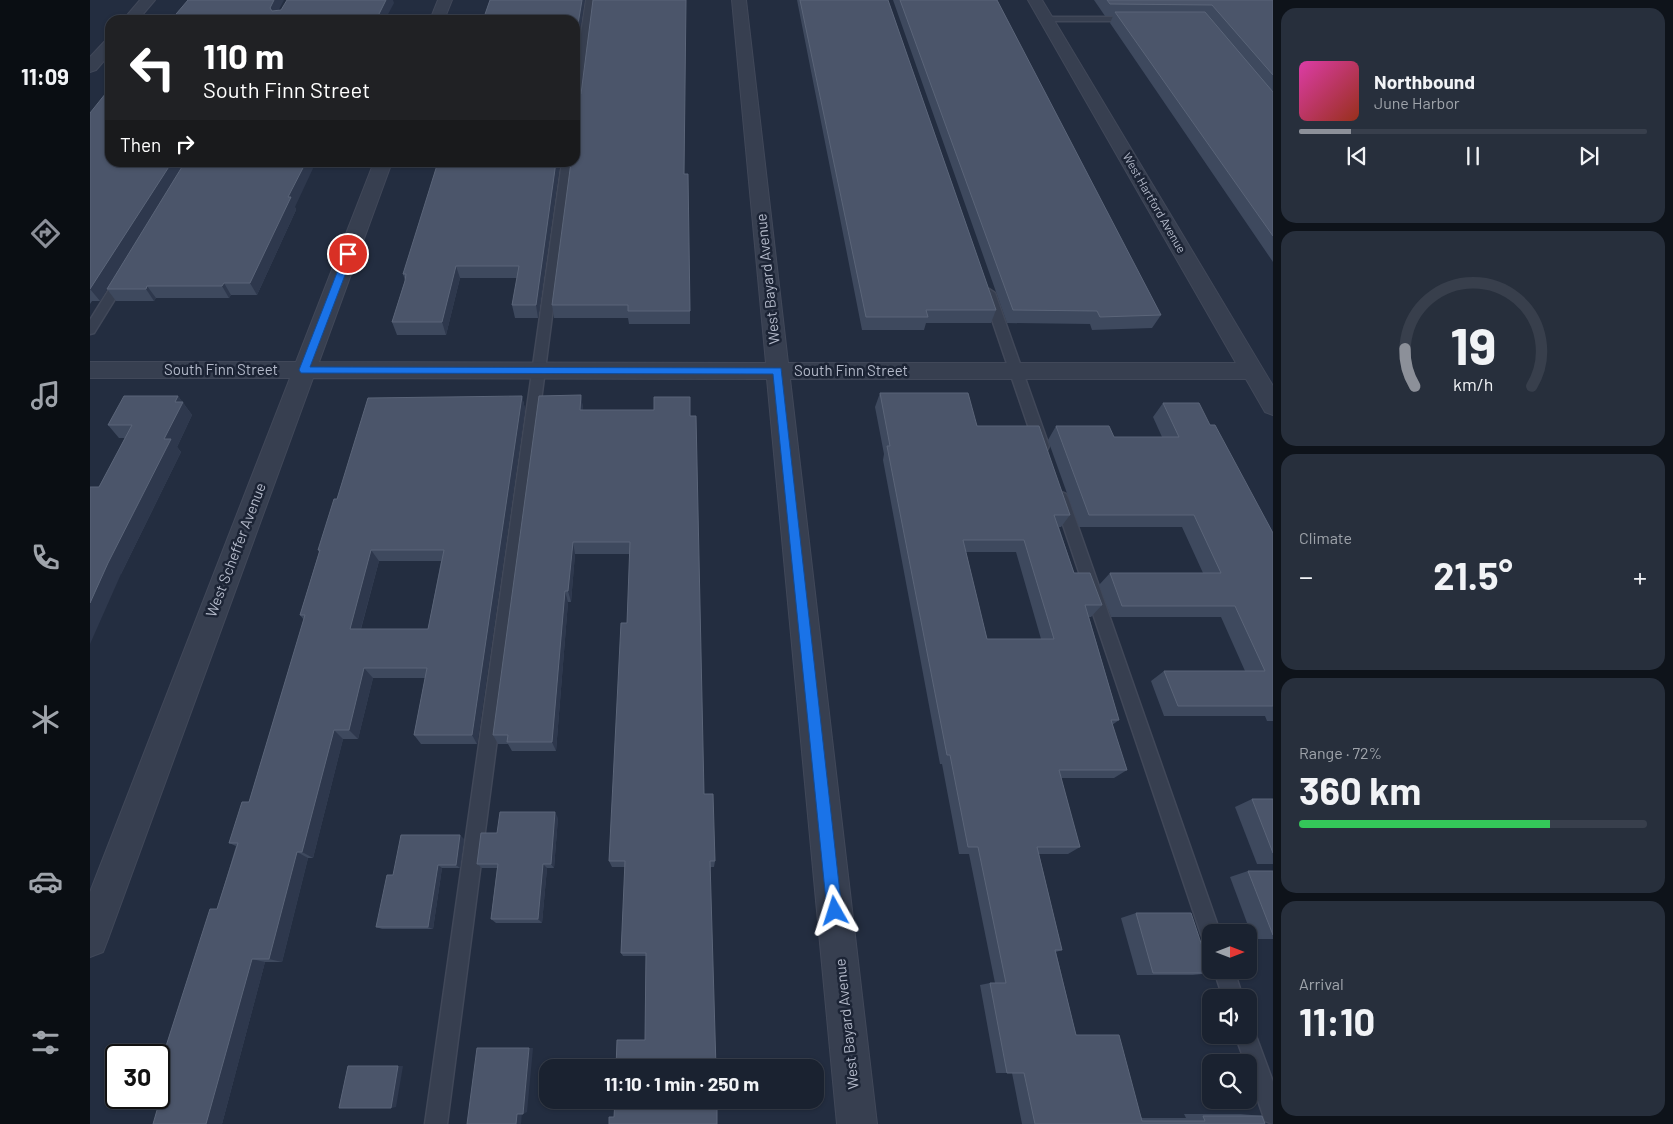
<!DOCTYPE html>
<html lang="en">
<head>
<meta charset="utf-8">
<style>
  :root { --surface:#1a2230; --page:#272f3c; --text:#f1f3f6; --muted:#9fa4ab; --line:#383f4c; --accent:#8c9099 }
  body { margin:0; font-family:Barlow,sans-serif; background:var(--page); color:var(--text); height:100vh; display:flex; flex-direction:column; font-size:19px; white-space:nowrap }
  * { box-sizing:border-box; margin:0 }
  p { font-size:16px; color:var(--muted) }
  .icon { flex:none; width:28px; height:28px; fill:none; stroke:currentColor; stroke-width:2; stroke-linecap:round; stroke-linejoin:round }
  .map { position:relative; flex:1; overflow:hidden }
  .panel { display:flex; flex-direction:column; gap:8px; padding:8px; background:#0e131a; width:400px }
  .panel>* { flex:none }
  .banner { position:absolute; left:15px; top:15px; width:475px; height:152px; border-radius:15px; box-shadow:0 1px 4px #0004,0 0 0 1px var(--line); background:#202124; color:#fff; overflow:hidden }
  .needle { width:32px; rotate:90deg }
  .fabs { position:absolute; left:1112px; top:924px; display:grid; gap:10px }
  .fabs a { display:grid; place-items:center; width:55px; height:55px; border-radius:10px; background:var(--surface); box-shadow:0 1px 4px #0004,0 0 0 1px var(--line); font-size:25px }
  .speed { position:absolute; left:15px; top:1044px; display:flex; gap:10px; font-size:25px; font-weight:700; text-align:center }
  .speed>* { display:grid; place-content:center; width:65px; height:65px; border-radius:50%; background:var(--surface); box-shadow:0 1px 4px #0004,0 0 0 1px var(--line); line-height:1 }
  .speed .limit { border:2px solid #111; border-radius:8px; background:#fff; color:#111 }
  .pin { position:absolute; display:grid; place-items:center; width:42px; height:42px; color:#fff; margin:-21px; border:2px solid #fff; border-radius:50%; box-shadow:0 1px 5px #0007 }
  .me { position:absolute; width:55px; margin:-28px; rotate:354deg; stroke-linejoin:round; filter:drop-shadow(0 0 4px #0008) }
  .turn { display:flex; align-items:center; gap:18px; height:105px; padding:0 15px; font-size:22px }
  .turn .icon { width:65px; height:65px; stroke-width:2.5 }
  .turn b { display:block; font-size:35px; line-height:42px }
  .then { display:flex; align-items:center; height:48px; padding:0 15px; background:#0003; gap:10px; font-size:19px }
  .big { font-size:38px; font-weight:700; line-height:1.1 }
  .panel .widget { flex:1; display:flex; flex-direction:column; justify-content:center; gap:8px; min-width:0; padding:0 18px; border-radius:15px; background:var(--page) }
  .panel .dial { align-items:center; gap:0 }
  .dial svg { height:130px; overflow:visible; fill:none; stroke:var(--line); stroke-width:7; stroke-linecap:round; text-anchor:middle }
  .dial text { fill:var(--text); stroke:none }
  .song { display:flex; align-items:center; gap:15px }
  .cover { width:60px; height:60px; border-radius:8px; background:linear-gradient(135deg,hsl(320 70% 55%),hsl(10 70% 35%)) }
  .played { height:5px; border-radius:2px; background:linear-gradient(90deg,var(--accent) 15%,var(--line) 15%) }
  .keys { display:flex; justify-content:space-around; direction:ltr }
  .heat { display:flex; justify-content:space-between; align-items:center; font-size:28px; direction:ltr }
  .charge { height:8px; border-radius:4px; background:linear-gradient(90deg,#34c759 72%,var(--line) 0) }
  .trip { position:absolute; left:449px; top:1059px; width:285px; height:50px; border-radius:15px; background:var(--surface); box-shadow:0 1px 4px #0004,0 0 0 1px var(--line); font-weight:700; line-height:50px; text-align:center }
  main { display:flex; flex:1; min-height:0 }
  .tabs { display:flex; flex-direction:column; width:90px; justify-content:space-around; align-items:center; background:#0a0e13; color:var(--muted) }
  .tabs .icon { width:35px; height:35px }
  .tabs .selected { color:var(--accent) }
  .tabs b { font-size:22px; color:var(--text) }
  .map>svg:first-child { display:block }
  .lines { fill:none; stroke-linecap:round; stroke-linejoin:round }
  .lane-casing { stroke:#414859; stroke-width:3 }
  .street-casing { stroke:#414859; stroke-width:2 }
  .lane { fill:#373f50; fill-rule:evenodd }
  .street { fill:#373f50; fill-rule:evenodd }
  .wall { fill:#3e495e; fill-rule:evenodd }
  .shaded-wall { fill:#2e384d }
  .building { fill:#4b556a; stroke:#5b6579; fill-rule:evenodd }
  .route { fill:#1a73e8; stroke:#114b97 }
  .labels { text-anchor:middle; stroke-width:5; stroke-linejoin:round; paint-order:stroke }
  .far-street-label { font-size:12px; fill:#b4baca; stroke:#1c2435 }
  .street-label { font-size:15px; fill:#b4baca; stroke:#1c2435 }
</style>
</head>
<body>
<main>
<nav class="tabs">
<b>11:09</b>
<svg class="icon selected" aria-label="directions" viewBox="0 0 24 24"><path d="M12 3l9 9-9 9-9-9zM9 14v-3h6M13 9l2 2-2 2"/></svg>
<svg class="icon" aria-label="music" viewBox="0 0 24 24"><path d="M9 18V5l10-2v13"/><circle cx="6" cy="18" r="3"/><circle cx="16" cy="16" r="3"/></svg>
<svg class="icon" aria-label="phone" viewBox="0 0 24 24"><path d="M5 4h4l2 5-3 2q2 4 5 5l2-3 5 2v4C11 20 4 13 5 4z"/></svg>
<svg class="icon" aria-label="climate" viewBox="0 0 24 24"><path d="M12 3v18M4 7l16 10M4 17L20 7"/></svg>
<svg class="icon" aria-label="car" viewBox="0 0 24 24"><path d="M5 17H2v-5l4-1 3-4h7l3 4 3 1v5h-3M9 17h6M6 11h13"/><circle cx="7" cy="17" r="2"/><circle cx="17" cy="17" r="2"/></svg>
<svg class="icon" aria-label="filters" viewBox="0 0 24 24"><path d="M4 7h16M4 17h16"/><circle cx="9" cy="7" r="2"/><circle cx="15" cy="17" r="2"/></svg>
</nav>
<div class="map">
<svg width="1183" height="1124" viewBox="0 0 1183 1124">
  <rect width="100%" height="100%" fill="#232d40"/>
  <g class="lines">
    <defs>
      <g id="lane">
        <path d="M 496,0 L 504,0 L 490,106 L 485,109 L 485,75 Z"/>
        <path d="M 954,17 L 1041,17 L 1045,19 L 1041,21 L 954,21 Z"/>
        <path d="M 472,162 L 482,162 L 357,1124 L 335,1124 Z"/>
        <path d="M 32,274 L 38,278 L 4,333 L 0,334 L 0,320 L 28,275 Z"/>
        <path d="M 899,289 L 905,293 L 959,446 L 957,450 L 947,450 L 945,446 L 893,293 Z"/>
        <path d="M 971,492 L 976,494 L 978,498 L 1130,932 L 1121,932 L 1121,944 L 1114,941 L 1111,934 L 964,498 L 966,494 Z"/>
        <path d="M 1124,970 L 1144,970 L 1153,998 L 1133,998 Z"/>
        <path d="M 1159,1026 L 1163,1028 L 1183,1082 L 1183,1124 L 1175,1121 L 1159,1074 L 1159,1062 L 1155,1062 L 1145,1035 L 1159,1035 Z"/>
      </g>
      <g id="street">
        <path d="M 50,0 L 65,0 L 48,20 L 33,20 Z"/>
        <path d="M 348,0 L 362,0 L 354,20 L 340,20 Z"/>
        <path d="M 642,0 L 656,0 L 698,363 L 1146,363 L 938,0 L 952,0 L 1183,386 L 1183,415 L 1175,412 L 1156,379 L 700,379 L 787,1124 L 747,1124 L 677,379 L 223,378 L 18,939 L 13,952 L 0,957 L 0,892 L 200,378 L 0,378 L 0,362 L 206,362 L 284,162 L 302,162 L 229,362 L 676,363 Z"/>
        <path d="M 20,39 L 20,54 L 6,70 L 0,72 L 0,57 L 15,41 Z"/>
      </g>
    </defs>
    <!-- lane casing -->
    <use href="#lane" class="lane-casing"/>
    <!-- street casing -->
    <use href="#street" class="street-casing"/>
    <!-- lane -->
    <use href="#lane" class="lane"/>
    <!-- street -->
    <use href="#street" class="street"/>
  </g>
  <!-- wall -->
  <g class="wall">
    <path d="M 707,0 L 798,0 L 906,310 L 901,323 L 836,323 L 834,330 L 772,330 Z"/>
    <path d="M 803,0 L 907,0 L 1071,315 L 1062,328 L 1002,330 L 1000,324 L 917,323 Z"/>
    <path d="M 1004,0 L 1183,0 L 1183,262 L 1020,23 L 1023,16 L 1015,16 Z"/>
    <path d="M 0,113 L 20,162 L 205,207 L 206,210 L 167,295 L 141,295 L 139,298 L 66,298 L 64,301 L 26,301 L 17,289 L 10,301 L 2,301 L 0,304 Z"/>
    <path d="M 470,162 L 448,318 L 425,318 L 422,305 L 427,278 L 370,278 L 356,335 L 307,335 L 302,322 L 315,280 L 313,274 Z"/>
    <path d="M 594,174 L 600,311 L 600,324 L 539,324 L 538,318 L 464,318 L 462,305 Z"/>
    <path d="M 790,393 L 887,426 L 980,515 L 971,527 L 969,527 L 984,573 L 1012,605 L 1001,617 L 999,617 L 1029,720 L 1022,725 L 1037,770 L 1024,778 L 971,778 L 990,847 L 978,854 L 949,854 L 972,950 L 966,952 L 986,1035 L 1052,1118 L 1096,1118 L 1094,1114 L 1151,1114 L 1172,1116 L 1175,1124 L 932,1124 L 922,1073 L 906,1073 L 890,985 L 900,983 L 905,983 L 879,854 L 869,854 L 852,764 L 850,764 L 793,460 L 794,454 L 785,407 ZM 876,552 L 926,552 L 951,639 L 897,639 Z"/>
    <path d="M 491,395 L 493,410 L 600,416 L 614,794 L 625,861 L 624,867 L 621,867 L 555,1040 L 556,956 L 533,956 L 531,953 L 535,867 L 522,867 L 519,861 L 537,623 L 540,554 L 485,554 L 481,602 L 478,602 L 466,751 L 422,751 L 418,744 L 408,744 L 403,735 Z"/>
    <path d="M 88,396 L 102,415 L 87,447 L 91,452 L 31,574 L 9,487 L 35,438 L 29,438 L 18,425 Z"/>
    <path d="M 432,396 L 435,409 L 387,744 L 331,744 L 324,735 L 335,678 L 283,678 L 268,739 L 253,739 L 223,858 L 218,858 L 192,962 L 175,962 L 132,1124 L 63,1124 L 146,846 L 139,843 L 159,802 L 214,620 L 210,615 L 229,552 L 228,550 L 247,499 ZM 289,561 L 351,561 L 338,629 L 271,629 Z"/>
    <path d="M 1073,403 L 1120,425 L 1183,533 L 1183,721 L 1177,721 L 1175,716 L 1074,716 L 1061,681 L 1074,671 L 1155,671 L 1131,617 L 1021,617 L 1009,585 L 1020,573 L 1113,573 L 1092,527 L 989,527 L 958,440 L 966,426 L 1024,437 L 1072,437 L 1063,417 Z"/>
    <path d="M 1162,799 L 1183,799 L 1183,864 L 1167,864 L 1145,807 Z"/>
    <path d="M 468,818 L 464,868 L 457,868 L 452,923 L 406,923 L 401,919 L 407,868 L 392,868 L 387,864 L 407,833 Z"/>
    <path d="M 374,839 L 370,868 L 352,868 L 343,929 L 292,929 L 286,927 L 303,875 Z"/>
    <path d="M 1158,871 L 1183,871 L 1183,939 L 1163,939 L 1140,877 Z"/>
    <path d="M 1046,913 L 1121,973 L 1103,975 L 1047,975 L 1031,918 Z"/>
  </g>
  <!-- shaded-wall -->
  <g class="shaded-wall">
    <path d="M 184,0 L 194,0 L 184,19 L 180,8 Z"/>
    <path d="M 296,0 L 303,0 L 304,3 L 295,20 L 286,20 Z"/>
    <path d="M 492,0 L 495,0 L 485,63 L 485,42 Z"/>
    <path d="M 82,162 L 97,162 L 10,301 L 0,289 Z"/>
    <path d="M 216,162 L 226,162 L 205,207 L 206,210 L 167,295 L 160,283 L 198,197 Z"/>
    <path d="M 466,162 L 470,162 L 448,318 L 446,305 Z"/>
    <path d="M 366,266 L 370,278 L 356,335 L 352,322 Z"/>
    <path d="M 134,283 L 141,295 L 139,298 L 132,286 Z"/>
    <path d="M 57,286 L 66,298 L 64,301 L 56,289 Z"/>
    <path d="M 491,395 L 493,409 L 492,424 L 490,410 Z"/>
    <path d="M 88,396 L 102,415 L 87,447 L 91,452 L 31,574 L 0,644 L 0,603 Z"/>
    <path d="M 432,396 L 435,409 L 387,744 L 382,735 Z"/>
    <path d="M 483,542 L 485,554 L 481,602 L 478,591 Z"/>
    <path d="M 281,550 L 289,561 L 268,639 L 260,629 Z"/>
    <path d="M 475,591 L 478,602 L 466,751 L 462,742 Z"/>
    <path d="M 274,668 L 283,678 L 268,739 L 259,730 Z"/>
    <path d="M 244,730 L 253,739 L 223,858 L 212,852 Z"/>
    <path d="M 465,812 L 468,818 L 464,868 L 461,864 Z"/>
    <path d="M 370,835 L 374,839 L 370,868 L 366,865 Z"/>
    <path d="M 207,852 L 218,858 L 192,962 L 179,959 Z"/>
    <path d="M 453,864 L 457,868 L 452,923 L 448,919 Z"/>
    <path d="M 348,865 L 352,868 L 343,929 L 338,927 Z"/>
    <path d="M 162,959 L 175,962 L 132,1124 L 116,1124 Z"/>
    <path d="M 439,1048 L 443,1048 L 437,1112 L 433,1114 Z"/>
    <path d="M 308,1066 L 313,1066 L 306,1107 L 301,1108 Z"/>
    <path d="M 432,1112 L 431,1124 L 426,1124 L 427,1114 Z"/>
  </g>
  <!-- building -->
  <g class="building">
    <path d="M 98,0 L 184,0 L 180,8 L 182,11 L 191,10 L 197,0 L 296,0 L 286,20 L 81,20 Z"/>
    <path d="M 400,0 L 492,0 L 485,42 L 485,20 L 393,20 Z"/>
    <path d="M 503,0 L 596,0 L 594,174 L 598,174 L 600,311 L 538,311 L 538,305 L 462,305 L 481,162 L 485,162 L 485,97 L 491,94 Z"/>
    <path d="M 710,0 L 798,0 L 906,310 L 836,310 L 838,317 L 776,317 Z"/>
    <path d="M 810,0 L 907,0 L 1071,315 L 1010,317 L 1007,311 L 923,310 Z"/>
    <path d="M 1017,0 L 1183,0 L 1183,75 L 1122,5 L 1020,4 Z"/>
    <path d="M 1025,12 L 1115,12 L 1183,92 L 1183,236 Z"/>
    <path d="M 20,88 L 20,162 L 82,162 L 0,289 L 0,113 Z"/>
    <path d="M 95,162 L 216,162 L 198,197 L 201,197 L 160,283 L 134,283 L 132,286 L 57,286 L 56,289 L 17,289 Z"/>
    <path d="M 348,162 L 466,162 L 446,305 L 422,305 L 429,266 L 366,266 L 352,322 L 302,322 L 315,281 L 316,274 L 313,274 Z"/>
    <path d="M 790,393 L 878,393 L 887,426 L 949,426 L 980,515 L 964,515 L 984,573 L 1000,573 L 1012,605 L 995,605 L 1029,720 L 1021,720 L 1037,770 L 969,770 L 990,847 L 947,847 L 972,950 L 965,950 L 986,1035 L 1029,1035 L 1052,1121 L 1115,1121 L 1113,1116 L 1172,1116 L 1175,1124 L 945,1124 L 934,1073 L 917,1073 L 900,983 L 916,983 L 888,847 L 878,847 L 860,755 L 857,755 L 797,446 L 800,446 ZM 873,540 L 934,540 L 964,639 L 897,639 Z"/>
    <path d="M 491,395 L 490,410 L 564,410 L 564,397 L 600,397 L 600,416 L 606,416 L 614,794 L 623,794 L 625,861 L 620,861 L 626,1068 L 526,1068 L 527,1040 L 555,1040 L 556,953 L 531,953 L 535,861 L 519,861 L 531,623 L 537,623 L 540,542 L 483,542 L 478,591 L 475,591 L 462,742 L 417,742 L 418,735 L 403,735 L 449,396 Z"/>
    <path d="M 34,396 L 88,396 L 85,402 L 93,402 L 74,439 L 81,439 L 18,563 L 0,603 L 0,487 L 9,487 L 42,425 L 18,425 Z"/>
    <path d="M 432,396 L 382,735 L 324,735 L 337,668 L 274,668 L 259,730 L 244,730 L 212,852 L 207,852 L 179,959 L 162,959 L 116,1124 L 63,1124 L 76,1079 L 69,1079 L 69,1068 L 120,909 L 127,909 L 148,843 L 139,843 L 152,802 L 159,802 L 215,615 L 210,615 L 230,550 L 228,550 L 244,499 L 247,499 L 278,398 ZM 281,550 L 354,550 L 338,629 L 260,629 Z"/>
    <path d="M 1073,403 L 1109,403 L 1120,425 L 1125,425 L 1183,533 L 1183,706 L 1088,706 L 1074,671 L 1175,671 L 1145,606 L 1032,606 L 1020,573 L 1131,573 L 1104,515 L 999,515 L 966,426 L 1019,426 L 1024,437 L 1089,437 Z"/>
    <path d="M 1162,799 L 1183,799 L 1183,853 Z"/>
    <path d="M 410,812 L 465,812 L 461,864 L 453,864 L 448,919 L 401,919 L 408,864 L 387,864 L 391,833 L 407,833 Z"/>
    <path d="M 311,835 L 370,835 L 366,865 L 348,865 L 338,927 L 286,927 L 297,875 L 303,875 Z"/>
    <path d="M 1158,871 L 1183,871 L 1183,935 Z"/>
    <path d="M 1046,913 L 1101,913 L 1121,973 L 1063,973 Z"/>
    <path d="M 387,1048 L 439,1048 L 433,1114 L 427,1114 L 426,1124 L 377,1124 Z"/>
    <path d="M 258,1066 L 308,1066 L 301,1108 L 249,1108 Z"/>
    <path d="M 525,1100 L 627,1100 L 627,1124 L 519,1124 L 519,1117 L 524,1117 Z"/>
  </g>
  <!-- route -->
  <path class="route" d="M 255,252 L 263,254 L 220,367 L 691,368 L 752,911 L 750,916 L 745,918 L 740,916 L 737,911 L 683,374 L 211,373 L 209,370 Z"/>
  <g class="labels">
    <!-- far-street labels -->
    <g class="far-street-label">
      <text transform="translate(1064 203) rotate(60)" y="4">West Hartford Avenue</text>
    </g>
    <!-- street labels -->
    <g class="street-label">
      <text transform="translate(678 279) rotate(-96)" y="5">West Bayard Avenue</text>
      <text x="131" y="375">South Finn Street</text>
      <text x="761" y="376">South Finn Street</text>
      <text transform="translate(146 550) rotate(-69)" y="5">West Scheffer Avenue</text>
      <text transform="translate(757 1024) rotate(-96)" y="5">West Bayard Avenue</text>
    </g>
  </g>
</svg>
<div class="fabs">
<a><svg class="needle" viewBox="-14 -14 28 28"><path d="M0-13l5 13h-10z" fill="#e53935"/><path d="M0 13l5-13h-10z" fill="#9fa4ab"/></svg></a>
<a><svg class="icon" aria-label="sound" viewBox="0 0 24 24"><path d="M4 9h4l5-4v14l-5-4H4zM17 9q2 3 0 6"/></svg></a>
<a><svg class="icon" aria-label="search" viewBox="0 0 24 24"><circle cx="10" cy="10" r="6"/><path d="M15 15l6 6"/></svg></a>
</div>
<div class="speed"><div class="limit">30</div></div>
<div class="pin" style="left:258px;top:254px;background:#d93025"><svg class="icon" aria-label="arrive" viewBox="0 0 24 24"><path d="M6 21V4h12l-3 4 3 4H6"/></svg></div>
<svg class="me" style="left:745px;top:911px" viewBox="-20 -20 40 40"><path d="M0-17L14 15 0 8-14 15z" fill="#1a73e8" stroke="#fff" stroke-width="4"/></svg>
<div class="trip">11:10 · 1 min · 250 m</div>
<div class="banner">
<div class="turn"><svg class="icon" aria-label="left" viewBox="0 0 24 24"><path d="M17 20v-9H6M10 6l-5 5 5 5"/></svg><div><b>110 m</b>South Finn Street</div></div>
<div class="then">Then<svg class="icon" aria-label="right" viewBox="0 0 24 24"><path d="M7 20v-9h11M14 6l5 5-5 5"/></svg></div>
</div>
</div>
<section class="panel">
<div class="widget">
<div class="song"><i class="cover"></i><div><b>Northbound</b><p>June Harbor</p></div></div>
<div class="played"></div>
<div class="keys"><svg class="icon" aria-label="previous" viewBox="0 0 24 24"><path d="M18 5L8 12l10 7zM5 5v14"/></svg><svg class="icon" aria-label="pause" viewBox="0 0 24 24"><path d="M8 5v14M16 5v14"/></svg><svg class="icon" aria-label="next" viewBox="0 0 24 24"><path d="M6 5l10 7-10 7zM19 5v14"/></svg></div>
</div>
<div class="widget dial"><svg viewBox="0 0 100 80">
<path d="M14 69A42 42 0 1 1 86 69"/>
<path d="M14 69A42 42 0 0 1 8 46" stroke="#8c9099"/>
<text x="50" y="56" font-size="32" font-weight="700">19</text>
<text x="50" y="72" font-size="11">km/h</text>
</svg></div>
<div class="widget"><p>Climate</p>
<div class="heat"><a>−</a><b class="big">21.5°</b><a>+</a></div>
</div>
<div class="widget"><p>Range · 72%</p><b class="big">360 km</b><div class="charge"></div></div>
<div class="widget"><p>Arrival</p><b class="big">11:10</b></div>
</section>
</main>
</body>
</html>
